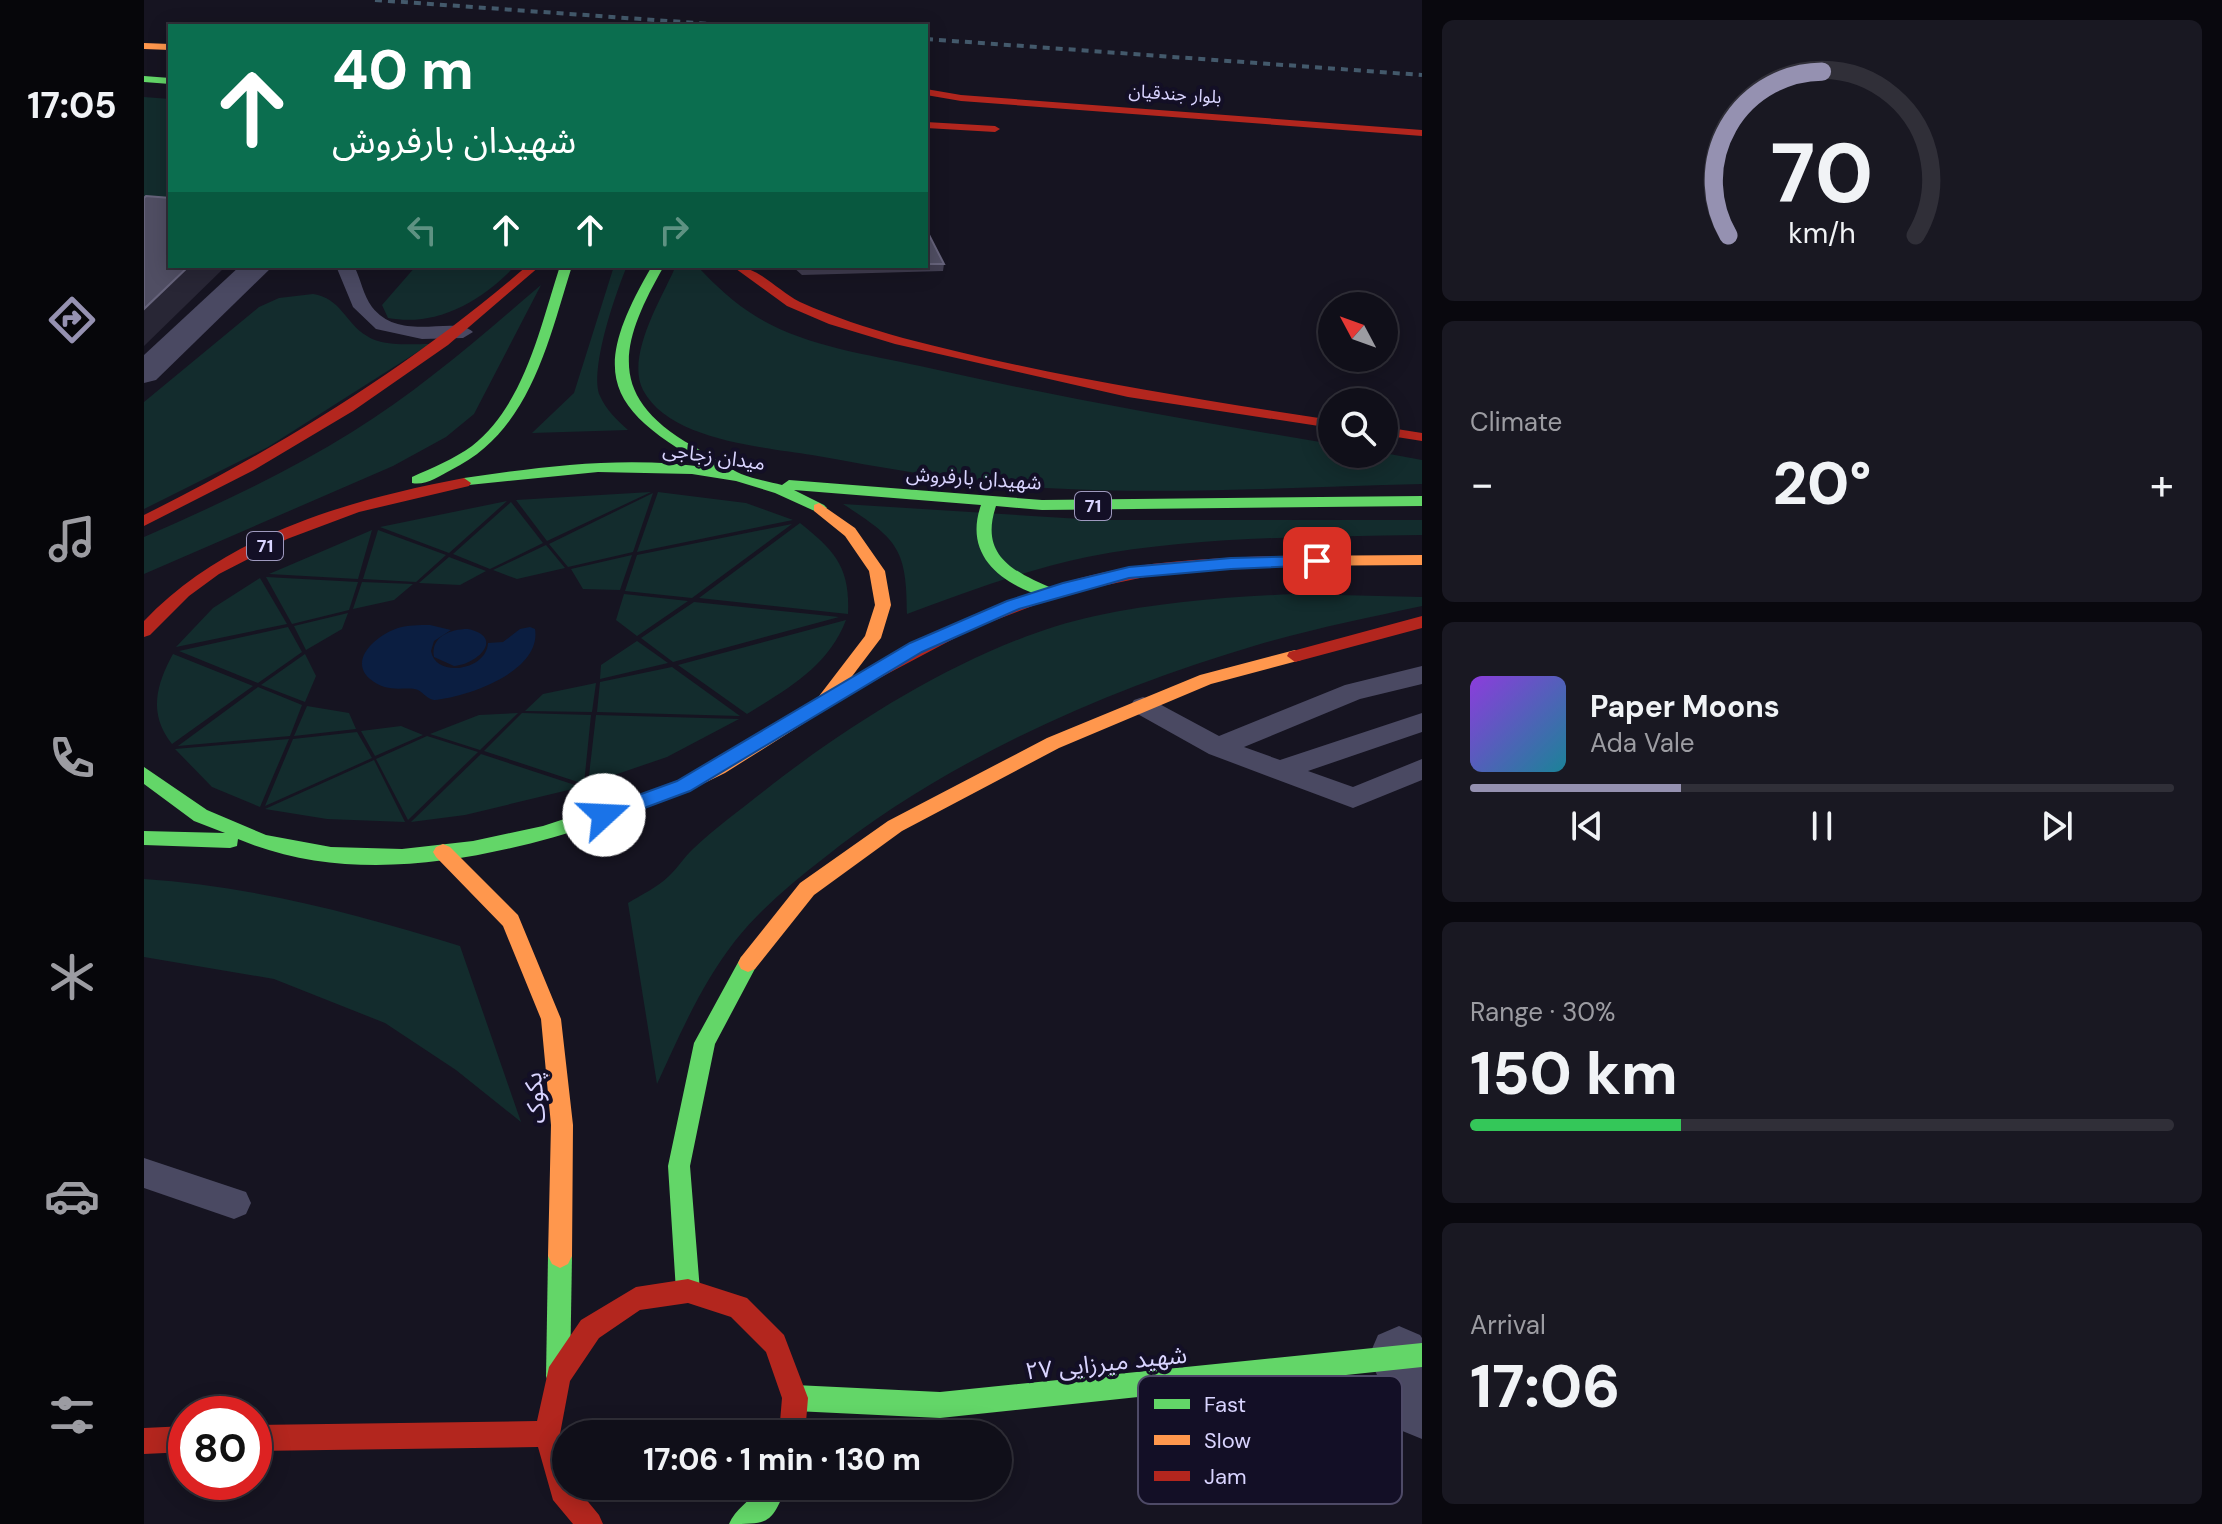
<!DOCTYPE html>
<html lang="en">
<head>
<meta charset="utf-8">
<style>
  :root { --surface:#100f19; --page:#191822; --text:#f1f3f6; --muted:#9c9ca2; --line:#302f38; --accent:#9591b1 }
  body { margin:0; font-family:"DM Sans","Noto Sans Arabic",sans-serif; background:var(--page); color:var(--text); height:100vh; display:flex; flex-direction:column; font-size:30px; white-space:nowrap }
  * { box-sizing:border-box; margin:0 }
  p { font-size:26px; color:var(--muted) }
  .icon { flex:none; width:44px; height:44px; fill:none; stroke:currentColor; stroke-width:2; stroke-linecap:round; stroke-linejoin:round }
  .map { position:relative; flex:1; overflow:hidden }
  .side { display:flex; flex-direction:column; gap:20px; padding:20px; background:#09080e; width:800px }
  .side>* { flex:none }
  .top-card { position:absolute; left:24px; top:24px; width:760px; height:244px; border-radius:0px; box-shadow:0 4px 20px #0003,0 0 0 2px var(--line); background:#0b6e4f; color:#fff; overflow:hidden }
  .needle { width:52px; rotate:311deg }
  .controls { position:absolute; left:1174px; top:292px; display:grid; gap:16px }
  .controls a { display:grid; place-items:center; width:80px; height:80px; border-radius:50%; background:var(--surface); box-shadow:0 4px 20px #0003,0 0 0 2px var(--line); font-size:40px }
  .speed { position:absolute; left:24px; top:1396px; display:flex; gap:16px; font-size:40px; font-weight:700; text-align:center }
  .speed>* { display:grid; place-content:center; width:104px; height:104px; border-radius:50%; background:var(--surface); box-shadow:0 4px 20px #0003,0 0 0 2px var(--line); line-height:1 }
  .speed .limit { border:12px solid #d22; background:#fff; color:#111 }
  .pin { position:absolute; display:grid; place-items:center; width:68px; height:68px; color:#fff; margin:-34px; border-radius:16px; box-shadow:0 4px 12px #0006 }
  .me { position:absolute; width:88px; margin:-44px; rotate:70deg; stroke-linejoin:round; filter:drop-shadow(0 0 6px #0008) }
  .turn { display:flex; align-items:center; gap:28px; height:168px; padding:0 32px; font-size:36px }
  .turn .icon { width:104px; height:104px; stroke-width:2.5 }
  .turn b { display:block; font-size:56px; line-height:68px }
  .lanes { display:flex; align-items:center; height:76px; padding:0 32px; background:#0003; justify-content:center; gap:40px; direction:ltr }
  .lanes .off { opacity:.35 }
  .big { font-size:60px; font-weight:800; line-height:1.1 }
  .side .card { flex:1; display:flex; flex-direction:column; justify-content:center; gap:12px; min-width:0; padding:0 28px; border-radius:12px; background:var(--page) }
  .side .dial { align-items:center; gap:0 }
  .dial svg { height:208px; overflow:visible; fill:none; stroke:var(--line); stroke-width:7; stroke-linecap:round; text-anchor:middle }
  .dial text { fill:var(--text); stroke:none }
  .song { display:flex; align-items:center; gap:24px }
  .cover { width:96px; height:96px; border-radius:12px; background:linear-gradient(135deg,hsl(270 70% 55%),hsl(190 70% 35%)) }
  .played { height:8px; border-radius:4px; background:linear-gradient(90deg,var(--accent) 30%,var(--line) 30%) }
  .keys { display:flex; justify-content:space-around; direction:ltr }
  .heat { display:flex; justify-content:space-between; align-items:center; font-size:44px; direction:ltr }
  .charge { height:12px; border-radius:6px; background:linear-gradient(90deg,#34c759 30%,var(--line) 0) }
  .trip { position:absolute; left:408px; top:1420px; width:460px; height:80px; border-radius:40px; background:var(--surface); box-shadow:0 4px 20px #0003,0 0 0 2px var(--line); font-weight:800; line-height:80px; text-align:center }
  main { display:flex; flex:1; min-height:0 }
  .menu { display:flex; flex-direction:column; width:144px; justify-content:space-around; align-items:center; background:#06060a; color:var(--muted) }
  .menu .icon { width:56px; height:56px }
  .menu .active { color:var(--accent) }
  .menu b { font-size:36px; color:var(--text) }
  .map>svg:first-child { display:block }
  .green { fill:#132c2d }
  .water { fill:#0b1e41 }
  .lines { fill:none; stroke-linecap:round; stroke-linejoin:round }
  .lane { fill:#4a4962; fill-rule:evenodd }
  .street { fill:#4a4962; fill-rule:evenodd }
  .fast { fill:#63d668; fill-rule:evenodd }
  .slow { fill:#ff974d; fill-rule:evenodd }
  .jam { fill:#b3261e; fill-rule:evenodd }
  .rail { stroke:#43596b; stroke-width:4; stroke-dasharray:7 6; stroke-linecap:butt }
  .wall { fill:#403d50 }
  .shaded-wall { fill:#282635 }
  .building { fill:#504e63; stroke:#66637b; stroke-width:2 }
  .route { fill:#1a73e8; stroke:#114b97; stroke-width:2 }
  .labels { text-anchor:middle; stroke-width:8; stroke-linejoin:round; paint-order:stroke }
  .far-street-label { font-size:18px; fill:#d9d4ff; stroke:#130f26 }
  .shield { fill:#130f26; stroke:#9e99be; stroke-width:2 }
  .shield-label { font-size:18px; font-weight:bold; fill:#d9d4ff }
  .street-label { font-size:20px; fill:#d9d4ff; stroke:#130f26 }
  .near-street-label { font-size:24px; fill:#d9d4ff; stroke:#130f26 }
  .key { fill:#130f26; stroke:#4e4a67; stroke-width:2 }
  .key-label { font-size:22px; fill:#d9d4ff }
</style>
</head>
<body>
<main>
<nav class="menu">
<b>17:05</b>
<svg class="icon active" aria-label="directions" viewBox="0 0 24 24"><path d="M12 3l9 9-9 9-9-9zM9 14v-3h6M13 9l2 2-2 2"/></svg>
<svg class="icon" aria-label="music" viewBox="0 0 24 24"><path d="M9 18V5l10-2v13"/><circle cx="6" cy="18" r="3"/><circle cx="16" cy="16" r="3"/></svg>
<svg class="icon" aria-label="phone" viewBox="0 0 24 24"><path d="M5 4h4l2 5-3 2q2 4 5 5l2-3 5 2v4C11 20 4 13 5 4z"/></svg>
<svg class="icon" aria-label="climate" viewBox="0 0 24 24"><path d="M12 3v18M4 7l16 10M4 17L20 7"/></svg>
<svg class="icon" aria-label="car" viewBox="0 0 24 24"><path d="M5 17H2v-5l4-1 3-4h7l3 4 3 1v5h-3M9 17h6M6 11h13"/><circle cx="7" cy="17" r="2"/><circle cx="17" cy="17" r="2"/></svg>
<svg class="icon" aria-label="filters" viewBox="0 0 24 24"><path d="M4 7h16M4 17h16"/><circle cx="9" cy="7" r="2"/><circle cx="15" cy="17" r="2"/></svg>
</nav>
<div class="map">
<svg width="1278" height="1524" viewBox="0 0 1278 1524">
  <rect width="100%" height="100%" fill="#161421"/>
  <!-- green -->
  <g class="green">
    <path d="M 0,97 L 26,99 L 26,210 L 0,207 Z"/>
    <path d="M 272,266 L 371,266 C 338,301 293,327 244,318 L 238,305 Z"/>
    <path d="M 470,266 L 483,266 C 472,292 445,370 456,396 C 462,410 473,420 484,430 L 388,433 L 430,393 Z"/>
    <path d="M 539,266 L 553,266 C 571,285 591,304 613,317 C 661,346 722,354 776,366 C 912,397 1050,421 1188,444 L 1188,454 L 1240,453 L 1278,460 L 1278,484 C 1153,487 1027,495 902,488 C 823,483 746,469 668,455 C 618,447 525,440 499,390 C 482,357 516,301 530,270 Z"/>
    <path d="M 397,285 L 330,414 L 302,437 L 249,466 L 0,574 L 0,537 C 71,506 142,473 208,432 C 276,390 336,337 397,285 Z"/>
    <path d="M 169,294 C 197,298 201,323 223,336 C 239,347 267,344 286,344 L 124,447 L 0,509 L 0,402 L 115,307 L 135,298 Z"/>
    <path d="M 507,492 L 403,541 L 372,500 Z"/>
    <path d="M 514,492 L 602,503 L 649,520 L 493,552 Z"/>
    <path d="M 509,493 L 489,552 L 424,567 L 405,544 Z"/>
    <path d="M 363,501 L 305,553 L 236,527 Z"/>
    <path d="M 367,502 L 399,543 L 346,569 L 309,554 Z"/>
    <path d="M 699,504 L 953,520 L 1278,520 L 1278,535 C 1167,537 1052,536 943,557 C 881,570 822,592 763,614 C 763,548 753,539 699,504 Z"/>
    <path d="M 656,523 C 691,551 706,567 704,614 L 555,598 Z"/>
    <path d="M 648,524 L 548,598 L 481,591 L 493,555 Z"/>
    <path d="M 228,530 L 214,579 L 125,574 Z"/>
    <path d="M 234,530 L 302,555 L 272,582 L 219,579 Z"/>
    <path d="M 402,545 L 421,568 L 373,579 L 349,570 Z"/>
    <path d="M 488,555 L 476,590 L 439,589 L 427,569 Z"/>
    <path d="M 305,557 L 342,571 L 316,585 L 275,583 Z"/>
    <path d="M 122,577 L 214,582 L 205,610 L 148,624 Z"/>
    <path d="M 116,578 L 143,624 L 32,647 L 69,608 Z"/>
    <path d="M 218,582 L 269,584 L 250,600 L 209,609 Z"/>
    <path d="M 480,594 L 544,601 L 493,636 L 472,620 Z"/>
    <path d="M 1151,594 L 1278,597 L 1278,606 C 1223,618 1167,629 1113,645 C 963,689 802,760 680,858 C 648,883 616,909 591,941 C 557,985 536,1034 513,1084 L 484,903 C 497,895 514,887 525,876 C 534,868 540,857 549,849 C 571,828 596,810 620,791 C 710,720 838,640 951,616 C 1017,602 1083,597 1151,594 Z"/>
    <path d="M 550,602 L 695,617 L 529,662 L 497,638 Z"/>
    <path d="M 204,613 L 198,629 L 162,650 L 150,626 Z"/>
    <path d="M 702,620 C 684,667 643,689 603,714 L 534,665 Z"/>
    <path d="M 144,627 L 158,652 L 114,683 L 35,651 Z"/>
    <path d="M 493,641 L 524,663 L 456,679 L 457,665 Z"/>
    <path d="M 29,654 L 109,686 L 28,744 C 4,714 12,685 29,654 Z"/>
    <path d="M 161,654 L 172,676 L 161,702 L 117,685 Z"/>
    <path d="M 528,667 L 596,716 L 453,712 L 456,682 Z"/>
    <path d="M 452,683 L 448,712 L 381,711 L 399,694 Z"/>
    <path d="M 114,687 L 158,705 L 146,736 L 34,746 Z"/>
    <path d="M 163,706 L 205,713 L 212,729 L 150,736 Z"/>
    <path d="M 374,713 L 336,750 L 286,734 L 335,715 Z"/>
    <path d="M 378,713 L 447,715 L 440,784 L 340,751 Z"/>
    <path d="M 452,715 L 595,719 L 523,757 L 444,784 Z"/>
    <path d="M 257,726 L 279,735 L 231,756 L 217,731 Z"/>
    <path d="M 213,732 L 228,758 L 121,806 L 149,739 Z"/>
    <path d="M 283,736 L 334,752 L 264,820 L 232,759 Z"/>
    <path d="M 145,739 L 116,807 L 68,787 L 31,749 Z"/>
    <path d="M 337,754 L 437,787 L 321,815 L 267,822 Z"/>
    <path d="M 230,760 L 261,822 L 183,819 L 121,809 Z"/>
    <path d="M 0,879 C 107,886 214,914 316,946 L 377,1122 L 312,1070 L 241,1023 L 130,979 L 0,957 Z"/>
  </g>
  <!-- water -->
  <g class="water">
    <path d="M 286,625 L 307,630 L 290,641 L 287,651 C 292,679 343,670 344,643 L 359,642 L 376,629 L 386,627 L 391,629 C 398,672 322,697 290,700 C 282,698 281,694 274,690 C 263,685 245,695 226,679 C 203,659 235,634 254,628 C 264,625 275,625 286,625 Z"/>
    <path d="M 324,629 C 361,637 334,664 310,666 L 290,657 C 286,637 306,629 324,629 Z"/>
  </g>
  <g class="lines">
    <!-- lane -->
    <g class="lane">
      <path d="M 192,266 L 210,266 C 217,279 219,295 228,307 C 257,344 311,314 329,332 L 319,338 L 278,339 L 232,329 L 209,307 Z"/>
      <path d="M 1278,666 L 1278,684 L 1216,699 L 1100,747 L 1136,760 L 1278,713 L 1278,732 L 1164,771 L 1209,787 L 1278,759 L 1278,780 L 1209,808 L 1065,754 L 990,712 L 986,706 L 990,700 L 999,697 L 1008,700 L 1075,736 L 1201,685 Z"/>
      <path d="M 0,1158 L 102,1192 L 107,1203 L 102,1214 L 90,1219 L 0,1188 Z"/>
    </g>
    <!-- street -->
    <g class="street">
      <path d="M 96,266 L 129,266 L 12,380 L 0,383 L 0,355 Z"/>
      <path d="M 1255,1326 L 1276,1335 L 1278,1338 L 1278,1439 L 1256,1430 L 1225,1356 L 1234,1335 Z"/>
    </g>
    <!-- fast -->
    <g class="fast">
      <path d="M 0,76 L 26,78 L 26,84 L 0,82 Z"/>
      <path d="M 416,266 L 428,266 C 404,342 386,432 307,470 C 296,476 281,486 268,483 L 268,477 C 288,468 310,459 328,446 C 381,404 396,327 416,266 Z"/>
      <path d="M 508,266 L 520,266 C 476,343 461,396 549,446 C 563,454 577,463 591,471 C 603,478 623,481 638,485 L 645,480 L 898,500 L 1278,496 L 1278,506 L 898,510 L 852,506 C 835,556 870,572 910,589 L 912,593 L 910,597 L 904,598 C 858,585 819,556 837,505 L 650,490 L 680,505 L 683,508 L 675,513 L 631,493 L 592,481 L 548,474 L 454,472 L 315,486 L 313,483 L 320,478 C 401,466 485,455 567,468 C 462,409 444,375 508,266 Z"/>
      <path d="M 0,767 L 63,810 L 122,835 L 187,847 L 258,849 L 329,841 L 399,826 L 530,783 L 536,785 L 539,790 L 536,795 C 402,845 234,898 94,839 L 93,846 L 86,848 L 0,845 L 0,831 L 81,833 L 50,821 L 0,784 Z"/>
      <path d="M 604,954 L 611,957 L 614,963 L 571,1044 L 546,1166 L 556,1291 L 552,1299 L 544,1303 L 536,1299 L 532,1291 L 524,1166 L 550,1043 L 597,957 Z"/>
      <path d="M 416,1244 L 424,1248 L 428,1256 L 426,1376 L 423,1385 L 414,1388 L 405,1385 L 402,1376 L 404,1256 L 408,1248 Z"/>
      <path d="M 1278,1343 L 1278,1367 L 796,1418 L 651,1411 L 642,1407 L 638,1398 L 642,1389 L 651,1385 L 796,1392 Z"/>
      <path d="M 616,1486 L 643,1486 C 627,1524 626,1524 585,1524 C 591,1509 607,1501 616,1486 Z"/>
    </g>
    <!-- slow -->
    <g class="slow">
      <path d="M 0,43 L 26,44 L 26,50 L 0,49 Z"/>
      <path d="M 675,503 L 711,528 L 741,571 L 747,605 L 737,638 L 684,708 L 581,773 L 536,795 L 524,795 L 521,790 L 524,785 L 569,763 L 672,700 L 721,636 L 731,605 L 725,571 L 701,536 L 670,511 L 670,505 Z"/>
      <path d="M 1278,555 L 1278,565 L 1130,566 L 1122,561 L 1130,556 Z"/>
      <path d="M 1151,650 L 1159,656 L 1157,660 L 1067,684 L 915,748 L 758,831 L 670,895 L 611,969 L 604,972 L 597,969 L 594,963 L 597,957 L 656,883 L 744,821 L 903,738 L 1056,675 Z"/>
      <path d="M 299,844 L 306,847 L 374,915 L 417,1019 L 429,1125 L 428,1256 L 424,1264 L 416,1268 L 408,1264 L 404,1256 L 407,1125 L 397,1019 L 359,926 L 292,857 L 289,852 L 292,847 Z"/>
    </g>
    <!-- jam -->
    <g class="jam">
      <path d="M 782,89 L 817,95 L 1278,130 L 1278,136 L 817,101 L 782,95 Z"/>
      <path d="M 782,122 L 851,126 L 856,129 L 851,132 L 782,128 Z"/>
      <path d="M 383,266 L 396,266 L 304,345 L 209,411 L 110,470 L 0,526 L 0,515 C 138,446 266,367 383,266 Z"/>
      <path d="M 588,266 C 615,266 632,290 656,302 C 689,317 724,328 759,338 C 900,375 1044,398 1188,420 L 1188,428 L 984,397 L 751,344 L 685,324 L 643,306 Z"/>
      <path d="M 1240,427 L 1278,433 L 1278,441 L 1240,435 Z"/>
      <path d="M 320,478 L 327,483 L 325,486 L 215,512 L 143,539 L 75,574 L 45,596 L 6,635 L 0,637 L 0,621 C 83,534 205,500 320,478 Z"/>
      <path d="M 1130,556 L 1138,561 L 1136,565 L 1015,574 L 920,594 L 828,629 L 711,691 L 705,693 L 696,687 L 699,683 C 785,635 873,590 971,570 C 1023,560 1077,558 1130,556 Z"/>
      <path d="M 1278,616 L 1278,628 L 1151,662 L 1143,656 L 1145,652 Z"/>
      <path d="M 544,1279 L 603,1298 L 640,1335 L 664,1398 L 661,1434 L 635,1434 L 638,1398 L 622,1352 L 587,1317 L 544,1303 L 496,1310 L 455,1338 L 426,1381 L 416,1434 L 422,1457 L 422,1486 L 431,1486 L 455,1515 L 459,1524 L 429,1524 L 409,1500 L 394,1447 L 110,1451 L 110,1425 L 393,1421 L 405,1367 L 437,1320 L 492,1287 Z"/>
      <path d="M 42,1426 L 42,1452 L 0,1454 L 0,1428 Z"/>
    </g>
    <!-- rail -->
    <g class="rail">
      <path d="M 231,0 L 594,26"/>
      <path d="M 782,39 L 1278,75"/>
    </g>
  </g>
  <!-- wall -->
  <path class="wall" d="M 782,229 L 800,264 L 799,271 L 658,275 L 648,266 L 782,266 Z"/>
  <!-- shaded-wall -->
  <path class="shaded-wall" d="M 45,266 L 82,266 L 0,346 L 0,309 Z"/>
  <!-- building -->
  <g class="building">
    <path d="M 2,196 L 26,198 L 26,266 L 45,266 L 0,309 L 0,198 Z"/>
    <path d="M 782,229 L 800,264 L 782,264 Z"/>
    <path d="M 656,266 L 715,266 L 658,268 Z"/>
  </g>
  <!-- route -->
  <path class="route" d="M 1173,556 L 1179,558 L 1179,565 L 1087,569 L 985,578 L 875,609 L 778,652 L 546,791 L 460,823 L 450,815 L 453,810 L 533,781 L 766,643 L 863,601 L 919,583 L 985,567 L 1087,558 Z"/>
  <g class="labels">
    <!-- far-street labels -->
    <g class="far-street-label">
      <text transform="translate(1031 94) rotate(4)" y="6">بلوار جندقیان</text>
    </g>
    <!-- shield labels -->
    <g class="shield">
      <rect x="931" y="492" width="36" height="28" rx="6"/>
      <rect x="103" y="532" width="36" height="28" rx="6"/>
    </g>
    <g class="shield-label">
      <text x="949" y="512">71</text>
      <text x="121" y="552">71</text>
    </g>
    <!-- street labels -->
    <g class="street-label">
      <text transform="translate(570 456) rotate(8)" y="7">میدان زجاجی</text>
      <text transform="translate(830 478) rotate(4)" y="7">شهیدان بارفروش</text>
    </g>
    <!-- near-street labels -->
    <g class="near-street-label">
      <text transform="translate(391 1098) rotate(-95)" y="8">پکوک</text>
      <text transform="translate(962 1363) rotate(-6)" y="8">شهید میرزایی ۲۷</text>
    </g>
  </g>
  <!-- legend -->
  <rect x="994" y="1376" width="264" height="128" rx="12" class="key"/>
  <rect x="1010" y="1399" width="36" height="10" fill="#63d668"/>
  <rect x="1010" y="1435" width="36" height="10" fill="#ff974d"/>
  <rect x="1010" y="1471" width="36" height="10" fill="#b3261e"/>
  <g class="key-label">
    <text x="1060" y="1412">Fast</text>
    <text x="1060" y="1448">Slow</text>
    <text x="1060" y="1484">Jam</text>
  </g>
</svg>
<div class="controls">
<a><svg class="needle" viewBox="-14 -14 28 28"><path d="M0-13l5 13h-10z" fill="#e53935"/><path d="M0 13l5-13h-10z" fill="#9c9ca2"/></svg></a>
<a><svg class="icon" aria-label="search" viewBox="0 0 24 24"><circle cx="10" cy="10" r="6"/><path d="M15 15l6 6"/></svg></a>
</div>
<div class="speed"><div class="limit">80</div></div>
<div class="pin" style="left:1173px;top:561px;background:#d93025"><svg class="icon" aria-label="arrive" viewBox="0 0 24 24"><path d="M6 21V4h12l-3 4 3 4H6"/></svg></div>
<svg class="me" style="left:460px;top:815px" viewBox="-20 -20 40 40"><circle r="19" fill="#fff"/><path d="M0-13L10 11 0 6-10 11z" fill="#1a73e8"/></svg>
<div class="trip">17:06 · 1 min · 130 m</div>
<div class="top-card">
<div class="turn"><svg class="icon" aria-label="ahead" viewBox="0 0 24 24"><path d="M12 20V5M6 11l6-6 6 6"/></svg><div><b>40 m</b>شهیدان بارفروش</div></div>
<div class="lanes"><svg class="icon off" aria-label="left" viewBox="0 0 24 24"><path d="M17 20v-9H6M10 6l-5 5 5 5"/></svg><svg class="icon" aria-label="ahead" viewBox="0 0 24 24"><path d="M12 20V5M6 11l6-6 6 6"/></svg><svg class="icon" aria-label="ahead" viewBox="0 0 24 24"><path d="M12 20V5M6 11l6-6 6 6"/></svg><svg class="icon off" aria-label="right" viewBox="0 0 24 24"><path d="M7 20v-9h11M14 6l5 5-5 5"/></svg></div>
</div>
</div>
<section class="side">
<div class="card dial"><svg viewBox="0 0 100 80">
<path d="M14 69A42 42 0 1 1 86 69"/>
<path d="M14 69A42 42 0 0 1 50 6" stroke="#9591b1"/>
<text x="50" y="56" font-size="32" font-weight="700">70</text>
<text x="50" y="72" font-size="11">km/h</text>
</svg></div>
<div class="card"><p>Climate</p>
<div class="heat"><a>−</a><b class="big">20°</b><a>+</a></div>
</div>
<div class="card">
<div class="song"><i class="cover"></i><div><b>Paper Moons</b><p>Ada Vale</p></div></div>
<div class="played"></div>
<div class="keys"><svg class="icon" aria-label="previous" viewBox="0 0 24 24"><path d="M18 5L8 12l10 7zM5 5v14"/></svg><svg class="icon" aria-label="pause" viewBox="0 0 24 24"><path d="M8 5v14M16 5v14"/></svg><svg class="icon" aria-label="next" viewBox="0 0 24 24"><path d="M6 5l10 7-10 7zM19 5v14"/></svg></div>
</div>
<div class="card"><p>Range · 30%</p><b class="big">150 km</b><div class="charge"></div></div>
<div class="card"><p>Arrival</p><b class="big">17:06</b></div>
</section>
</main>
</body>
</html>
